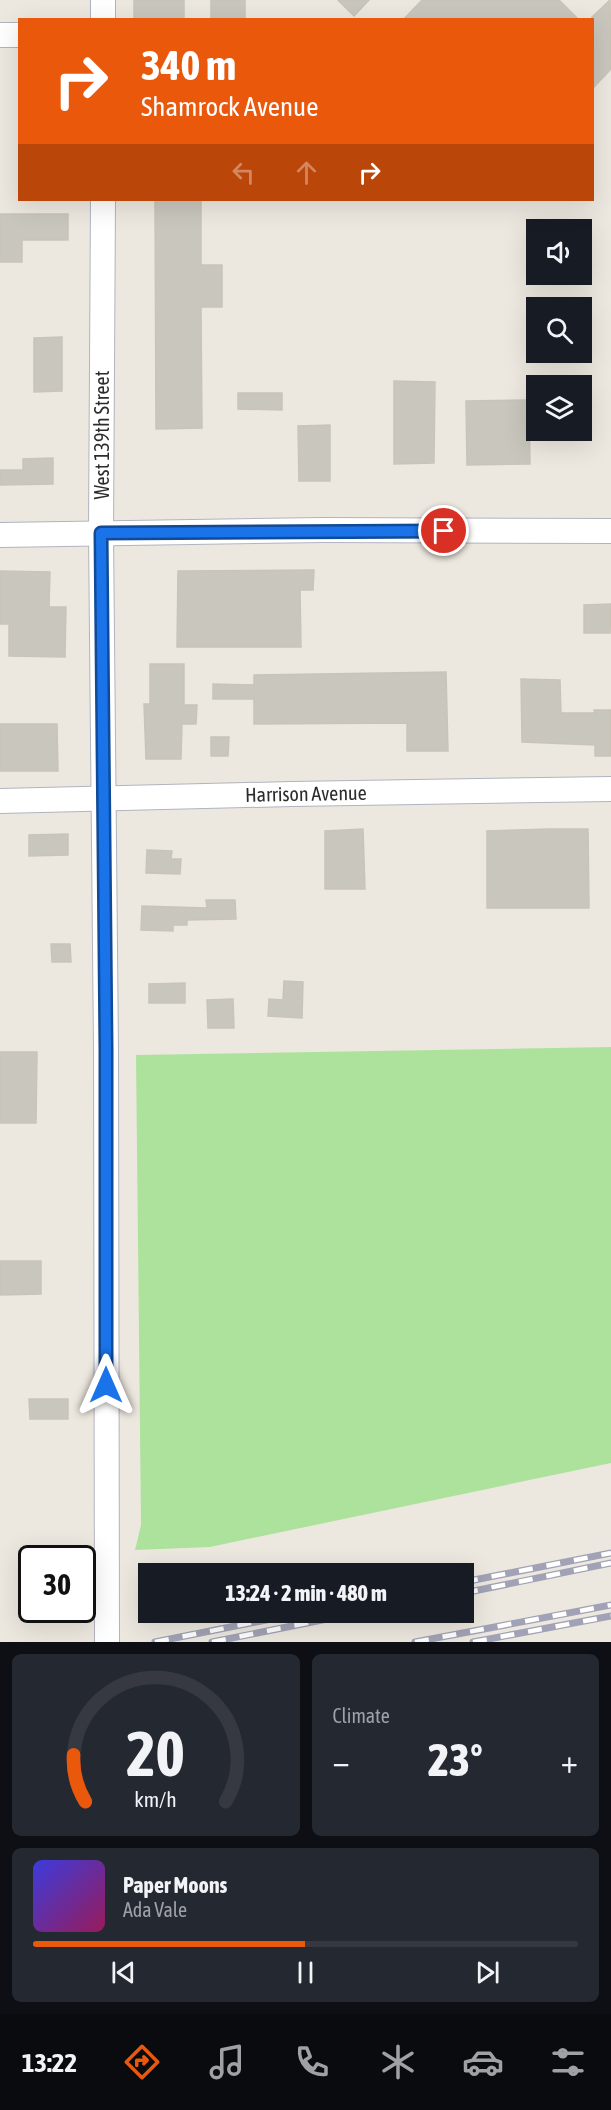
<!DOCTYPE html>
<html lang="en">
<head>
<meta charset="utf-8">
<style>
  :root { --surface:#171b24; --page:#242831; --text:#f1f3f6; --muted:#9ea1a6; --line:#363941; --accent:#ea580c }
  body { margin:0; font-family:"Asap Condensed",sans-serif; background:var(--page); color:var(--text); height:100vh; display:flex; flex-direction:column; font-size:22px; white-space:nowrap }
  * { box-sizing:border-box; margin:0 }
  p { font-size:20px; color:var(--muted) }
  .icon { flex:none; width:33px; height:33px; fill:none; stroke:currentColor; stroke-width:2; stroke-linecap:round; stroke-linejoin:round }
  .map { position:relative; height:1642px; overflow:hidden }
  .side { display:flex; flex-direction:column; gap:12px; padding:12px; background:#0d0f14; flex:1 }
  .side>* { flex:none }
  .guide { position:absolute; left:18px; top:18px; width:576px; height:183px; border-radius:0px; box-shadow:0 6px 24px #0002; background:#ea580c; color:#fff; overflow:hidden }
  .buttons { position:absolute; left:526px; top:219px; display:grid; gap:12px }
  .buttons a { display:grid; place-items:center; width:66px; height:66px; border-radius:0px; background:var(--surface); box-shadow:0 6px 24px #0002; font-size:30px }
  .speed { position:absolute; left:18px; top:1545px; display:flex; gap:12px; font-size:30px; font-weight:700; text-align:center }
  .speed>* { display:grid; place-content:center; width:78px; height:78px; border-radius:50%; background:var(--surface); box-shadow:0 6px 24px #0002; line-height:1 }
  .speed .limit { border:3px solid #111; border-radius:9px; background:#fff; color:#111 }
  .pin { position:absolute; display:grid; place-items:center; width:51px; height:51px; color:#fff; margin:-26px; border:3px solid #fff; border-radius:50%; box-shadow:0 2px 6px #0007 }
  .me { position:absolute; width:66px; margin:-33px; rotate:0deg; stroke-linejoin:round; filter:drop-shadow(0 0 4px #0008) }
  .turn { display:flex; align-items:center; gap:21px; height:126px; padding:0 24px; font-size:27px }
  .turn .icon { width:78px; height:78px; stroke-width:2.5 }
  .turn b { display:block; font-size:42px; line-height:51px }
  .lanes { display:flex; align-items:center; height:57px; padding:0 24px; background:#0003; justify-content:center; gap:30px; direction:ltr }
  .lanes .off { opacity:.35 }
  .big { font-size:45px; font-weight:800; line-height:1.1 }
  .side .widget { flex:1; display:flex; flex-direction:column; justify-content:center; gap:9px; min-width:0; padding:0 21px; border-radius:9px; background:var(--page) }
  .side .dial { align-items:center; gap:0 }
  .dial svg { height:156px; overflow:visible; fill:none; stroke:var(--line); stroke-width:7; stroke-linecap:round; text-anchor:middle }
  .dial text { fill:var(--text); stroke:none }
  .song { display:flex; align-items:center; gap:18px }
  .cover { width:72px; height:72px; border-radius:9px; background:linear-gradient(135deg,hsl(240 70% 55%),hsl(330 70% 35%)) }
  .played { height:6px; border-radius:3px; background:linear-gradient(90deg,var(--accent) 50%,var(--line) 50%) }
  .keys { display:flex; justify-content:space-around; direction:ltr }
  .heat { display:flex; justify-content:space-between; align-items:center; font-size:33px; direction:ltr }
  .side .tiles { flex:1; display:grid; gap:12px; grid-template-columns:1fr 1fr }
  .widget:last-child { grid-column:span 2 }
  .trip { position:absolute; left:138px; top:1563px; width:336px; height:60px; border-radius:0px; background:var(--surface); box-shadow:0 6px 24px #0002; font-weight:800; line-height:60px; text-align:center }
  .menu { display:flex; height:96px; justify-content:space-around; align-items:center; background:#090b0e; color:var(--muted) }
  .menu .icon { width:42px; height:42px }
  .menu .current { color:var(--accent) }
  .menu b { font-size:27px; color:var(--text) }
  .map>svg:first-child { display:block }
  .green { fill:#ade29d }
  .building { fill:#c9c6bd; stroke:#c9c4b8; stroke-width:1.5 }
  .lines { fill:none; stroke-linecap:round; stroke-linejoin:round }
  .minor-casing { stroke:#b2b3bf; stroke-width:26 }
  .minor { stroke:#fff; stroke-width:24 }
  .rail-casing { stroke:#a1a2b5; stroke-width:7 }
  .rail { stroke:#fff; stroke-width:4.5; stroke-dasharray:14; stroke-linecap:butt }
  .route-casing { stroke:#114b97; stroke-width:15 }
  .route { stroke:#1a73e8; stroke-width:10 }
  .labels { text-anchor:middle; stroke-width:5; stroke-linejoin:round; paint-order:stroke }
  .street-label { font-size:20px; fill:#2c2c2c; stroke:#fff }
</style>
</head>
<body>
<div class="map">
<svg width="611" height="1642" viewBox="0 0 611 1642">
  <rect width="100%" height="100%" fill="#ede8df"/>
  <!-- green -->
  <path class="green" d="M 611,1047 L 611,1463 L 210,1547 L 135,1550 L 141,1525 L 136,1055 Z"/>
  <!-- building -->
  <g class="building">
    <rect x="134" y="0" width="50" height="20"/>
    <rect x="211" y="0" width="34" height="20"/>
    <path d="M 338,0 L 369,0 L 354,16 Z"/>
    <path d="M 422,0 L 559,0 L 579,20 L 403,20 Z"/>
    <path d="M 610,0 L 611,69 L 592,89 L 592,17 Z"/>
    <path d="M 155,200 L 201,200 L 201,265 L 222,265 L 222,307 L 201,307 L 202,428 L 156,429 Z"/>
    <path d="M 0,214 L 68,214 L 68,240 L 22,240 L 22,262 L 0,262 Z"/>
    <path d="M 62,337 L 62,391 L 34,392 L 34,338 Z"/>
    <path d="M 394,381 L 435,382 L 434,463 L 394,464 Z"/>
    <path d="M 238,393 L 282,393 L 282,410 L 238,409 Z"/>
    <path d="M 529,400 L 530,464 L 467,465 L 466,401 Z"/>
    <path d="M 330,425 L 330,481 L 299,481 L 298,426 Z"/>
    <path d="M 53,458 L 53,484 L 0,485 L 0,470 L 23,470 L 23,459 Z"/>
    <path d="M 314,570 L 313,590 L 300,590 L 301,647 L 177,647 L 178,571 Z"/>
    <path d="M 0,571 L 50,572 L 49,607 L 66,607 L 65,657 L 9,656 L 9,624 L 0,624 Z"/>
    <path d="M 611,604 L 610,633 L 584,633 L 584,605 Z"/>
    <path d="M 150,664 L 184,664 L 184,705 L 197,705 L 196,724 L 182,724 L 181,759 L 146,759 L 144,704 L 150,704 Z"/>
    <path d="M 446,672 L 448,751 L 407,751 L 407,723 L 254,724 L 254,699 L 213,699 L 213,684 L 254,685 L 254,675 Z"/>
    <path d="M 521,679 L 560,680 L 561,713 L 595,713 L 594,710 L 611,710 L 611,756 L 595,756 L 595,745 L 522,742 Z"/>
    <path d="M 0,724 L 57,724 L 58,771 L 0,771 Z"/>
    <path d="M 211,737 L 229,737 L 228,756 L 211,756 Z"/>
    <path d="M 363,829 L 365,889 L 325,889 L 325,831 Z"/>
    <path d="M 549,829 L 588,829 L 589,908 L 487,908 L 487,831 Z"/>
    <path d="M 68,834 L 68,855 L 29,856 L 29,835 Z"/>
    <path d="M 147,850 L 172,851 L 171,859 L 181,859 L 180,874 L 146,873 Z"/>
    <path d="M 206,900 L 235,900 L 236,919 L 187,920 L 187,925 L 173,925 L 173,931 L 141,930 L 142,906 L 207,908 Z"/>
    <path d="M 51,944 L 70,944 L 71,962 L 52,962 Z"/>
    <path d="M 284,981 L 303,982 L 302,1018 L 268,1016 L 269,999 L 283,1000 Z"/>
    <path d="M 185,983 L 185,1003 L 149,1003 L 149,984 Z"/>
    <path d="M 233,999 L 234,1028 L 208,1028 L 207,1000 Z"/>
    <path d="M 0,1052 L 37,1052 L 36,1123 L 0,1123 Z"/>
    <path d="M 0,1261 L 41,1261 L 41,1294 L 0,1295 Z"/>
    <path d="M 29,1399 L 68,1399 L 68,1419 L 30,1419 Z"/>
  </g>
  <g class="lines">
    <defs>
      <g id="minor">
        <path d="M 103,0 L 103,20"/>
        <path d="M 0,35 L 20,35"/>
        <path d="M 103,200 L 101,533 L 106,1050 L 107,1642"/>
        <path d="M 0,535 L 323,530 L 611,531"/>
        <path id="s1" d="M 0,801 L 292,794 L 611,789"/>
      </g>
    </defs>
    <!-- minor casing -->
    <use href="#minor" class="minor-casing"/>
    <!-- minor -->
    <use href="#minor" class="minor"/>
    <defs>
      <g id="rail">
        <path d="M 464,1582 L 611,1553"/>
        <path d="M 464,1593 L 611,1563"/>
        <path d="M 155,1642 L 306,1612"/>
        <path d="M 212,1642 L 362,1612"/>
        <path d="M 415,1642 L 611,1605"/>
        <path d="M 473,1642 L 611,1616"/>
      </g>
    </defs>
    <!-- rail casing -->
    <use href="#rail" class="rail-casing"/>
    <!-- rail -->
    <use href="#rail" class="rail"/>
  </g>
  <g class="lines">
    <defs>
      <path id="route" d="M 106,1385 L 106,1050 L 101,533 L 444,531"/>
    </defs>
    <!-- route casing -->
    <use href="#route" class="route-casing"/>
    <!-- route -->
    <use href="#route" class="route"/>
  </g>
  <g class="labels">
    <!-- street labels -->
    <g class="street-label">
      <text transform="translate(102 435) rotate(-90)" y="7">West 139th Street</text>
      <text dy="7" stroke="none"><textPath href="#s1" startOffset="306">Harrison Avenue</textPath></text>
    </g>
  </g>
</svg>
<div class="buttons">
<a><svg class="icon" aria-label="sound" viewBox="0 0 24 24"><path d="M4 9h4l5-4v14l-5-4H4zM17 9q2 3 0 6"/></svg></a>
<a><svg class="icon" aria-label="search" viewBox="0 0 24 24"><circle cx="10" cy="10" r="6"/><path d="M15 15l6 6"/></svg></a>
<a><svg class="icon" aria-label="layers" viewBox="0 0 24 24"><path d="M12 4l9 5-9 5-9-5zM3 14l9 5 9-5"/></svg></a>
</div>
<div class="speed"><div class="limit">30</div></div>
<div class="pin" style="left:444px;top:531px;background:#d93025"><svg class="icon" aria-label="arrive" viewBox="0 0 24 24"><path d="M6 21V4h12l-3 4 3 4H6"/></svg></div>
<svg class="me" style="left:106px;top:1385px" viewBox="-20 -20 40 40"><path d="M0-17L14 15 0 8-14 15z" fill="#1a73e8" stroke="#fff" stroke-width="4"/></svg>
<div class="trip">13:24 · 2 min · 480 m</div>
<div class="guide">
<div class="turn"><svg class="icon" aria-label="right" viewBox="0 0 24 24"><path d="M7 20v-9h11M14 6l5 5-5 5"/></svg><div><b>340 m</b>Shamrock Avenue</div></div>
<div class="lanes"><svg class="icon off" aria-label="left" viewBox="0 0 24 24"><path d="M17 20v-9H6M10 6l-5 5 5 5"/></svg><svg class="icon off" aria-label="ahead" viewBox="0 0 24 24"><path d="M12 20V5M6 11l6-6 6 6"/></svg><svg class="icon" aria-label="right" viewBox="0 0 24 24"><path d="M7 20v-9h11M14 6l5 5-5 5"/></svg></div>
</div>
</div>
<section class="side">
<div class="tiles">
<div class="widget dial"><svg viewBox="0 0 100 80">
<path d="M14 69A42 42 0 1 1 86 69"/>
<path d="M14 69A42 42 0 0 1 8 45" stroke="#ea580c"/>
<text x="50" y="56" font-size="32" font-weight="700">20</text>
<text x="50" y="72" font-size="11">km/h</text>
</svg></div>
<div class="widget"><p>Climate</p>
<div class="heat"><a>−</a><b class="big">23°</b><a>+</a></div>
</div>
<div class="widget">
<div class="song"><i class="cover"></i><div><b>Paper Moons</b><p>Ada Vale</p></div></div>
<div class="played"></div>
<div class="keys"><svg class="icon" aria-label="previous" viewBox="0 0 24 24"><path d="M18 5L8 12l10 7zM5 5v14"/></svg><svg class="icon" aria-label="pause" viewBox="0 0 24 24"><path d="M8 5v14M16 5v14"/></svg><svg class="icon" aria-label="next" viewBox="0 0 24 24"><path d="M6 5l10 7-10 7zM19 5v14"/></svg></div>
</div>
</div>
</section>
<nav class="menu">
<b>13:22</b>
<svg class="icon current" aria-label="directions" viewBox="0 0 24 24"><path d="M12 3l9 9-9 9-9-9zM9 14v-3h6M13 9l2 2-2 2"/></svg>
<svg class="icon" aria-label="music" viewBox="0 0 24 24"><path d="M9 18V5l10-2v13"/><circle cx="6" cy="18" r="3"/><circle cx="16" cy="16" r="3"/></svg>
<svg class="icon" aria-label="phone" viewBox="0 0 24 24"><path d="M5 4h4l2 5-3 2q2 4 5 5l2-3 5 2v4C11 20 4 13 5 4z"/></svg>
<svg class="icon" aria-label="climate" viewBox="0 0 24 24"><path d="M12 3v18M4 7l16 10M4 17L20 7"/></svg>
<svg class="icon" aria-label="car" viewBox="0 0 24 24"><path d="M5 17H2v-5l4-1 3-4h7l3 4 3 1v5h-3M9 17h6M6 11h13"/><circle cx="7" cy="17" r="2"/><circle cx="17" cy="17" r="2"/></svg>
<svg class="icon" aria-label="filters" viewBox="0 0 24 24"><path d="M4 7h16M4 17h16"/><circle cx="9" cy="7" r="2"/><circle cx="15" cy="17" r="2"/></svg>
</nav>
</body>
</html>
